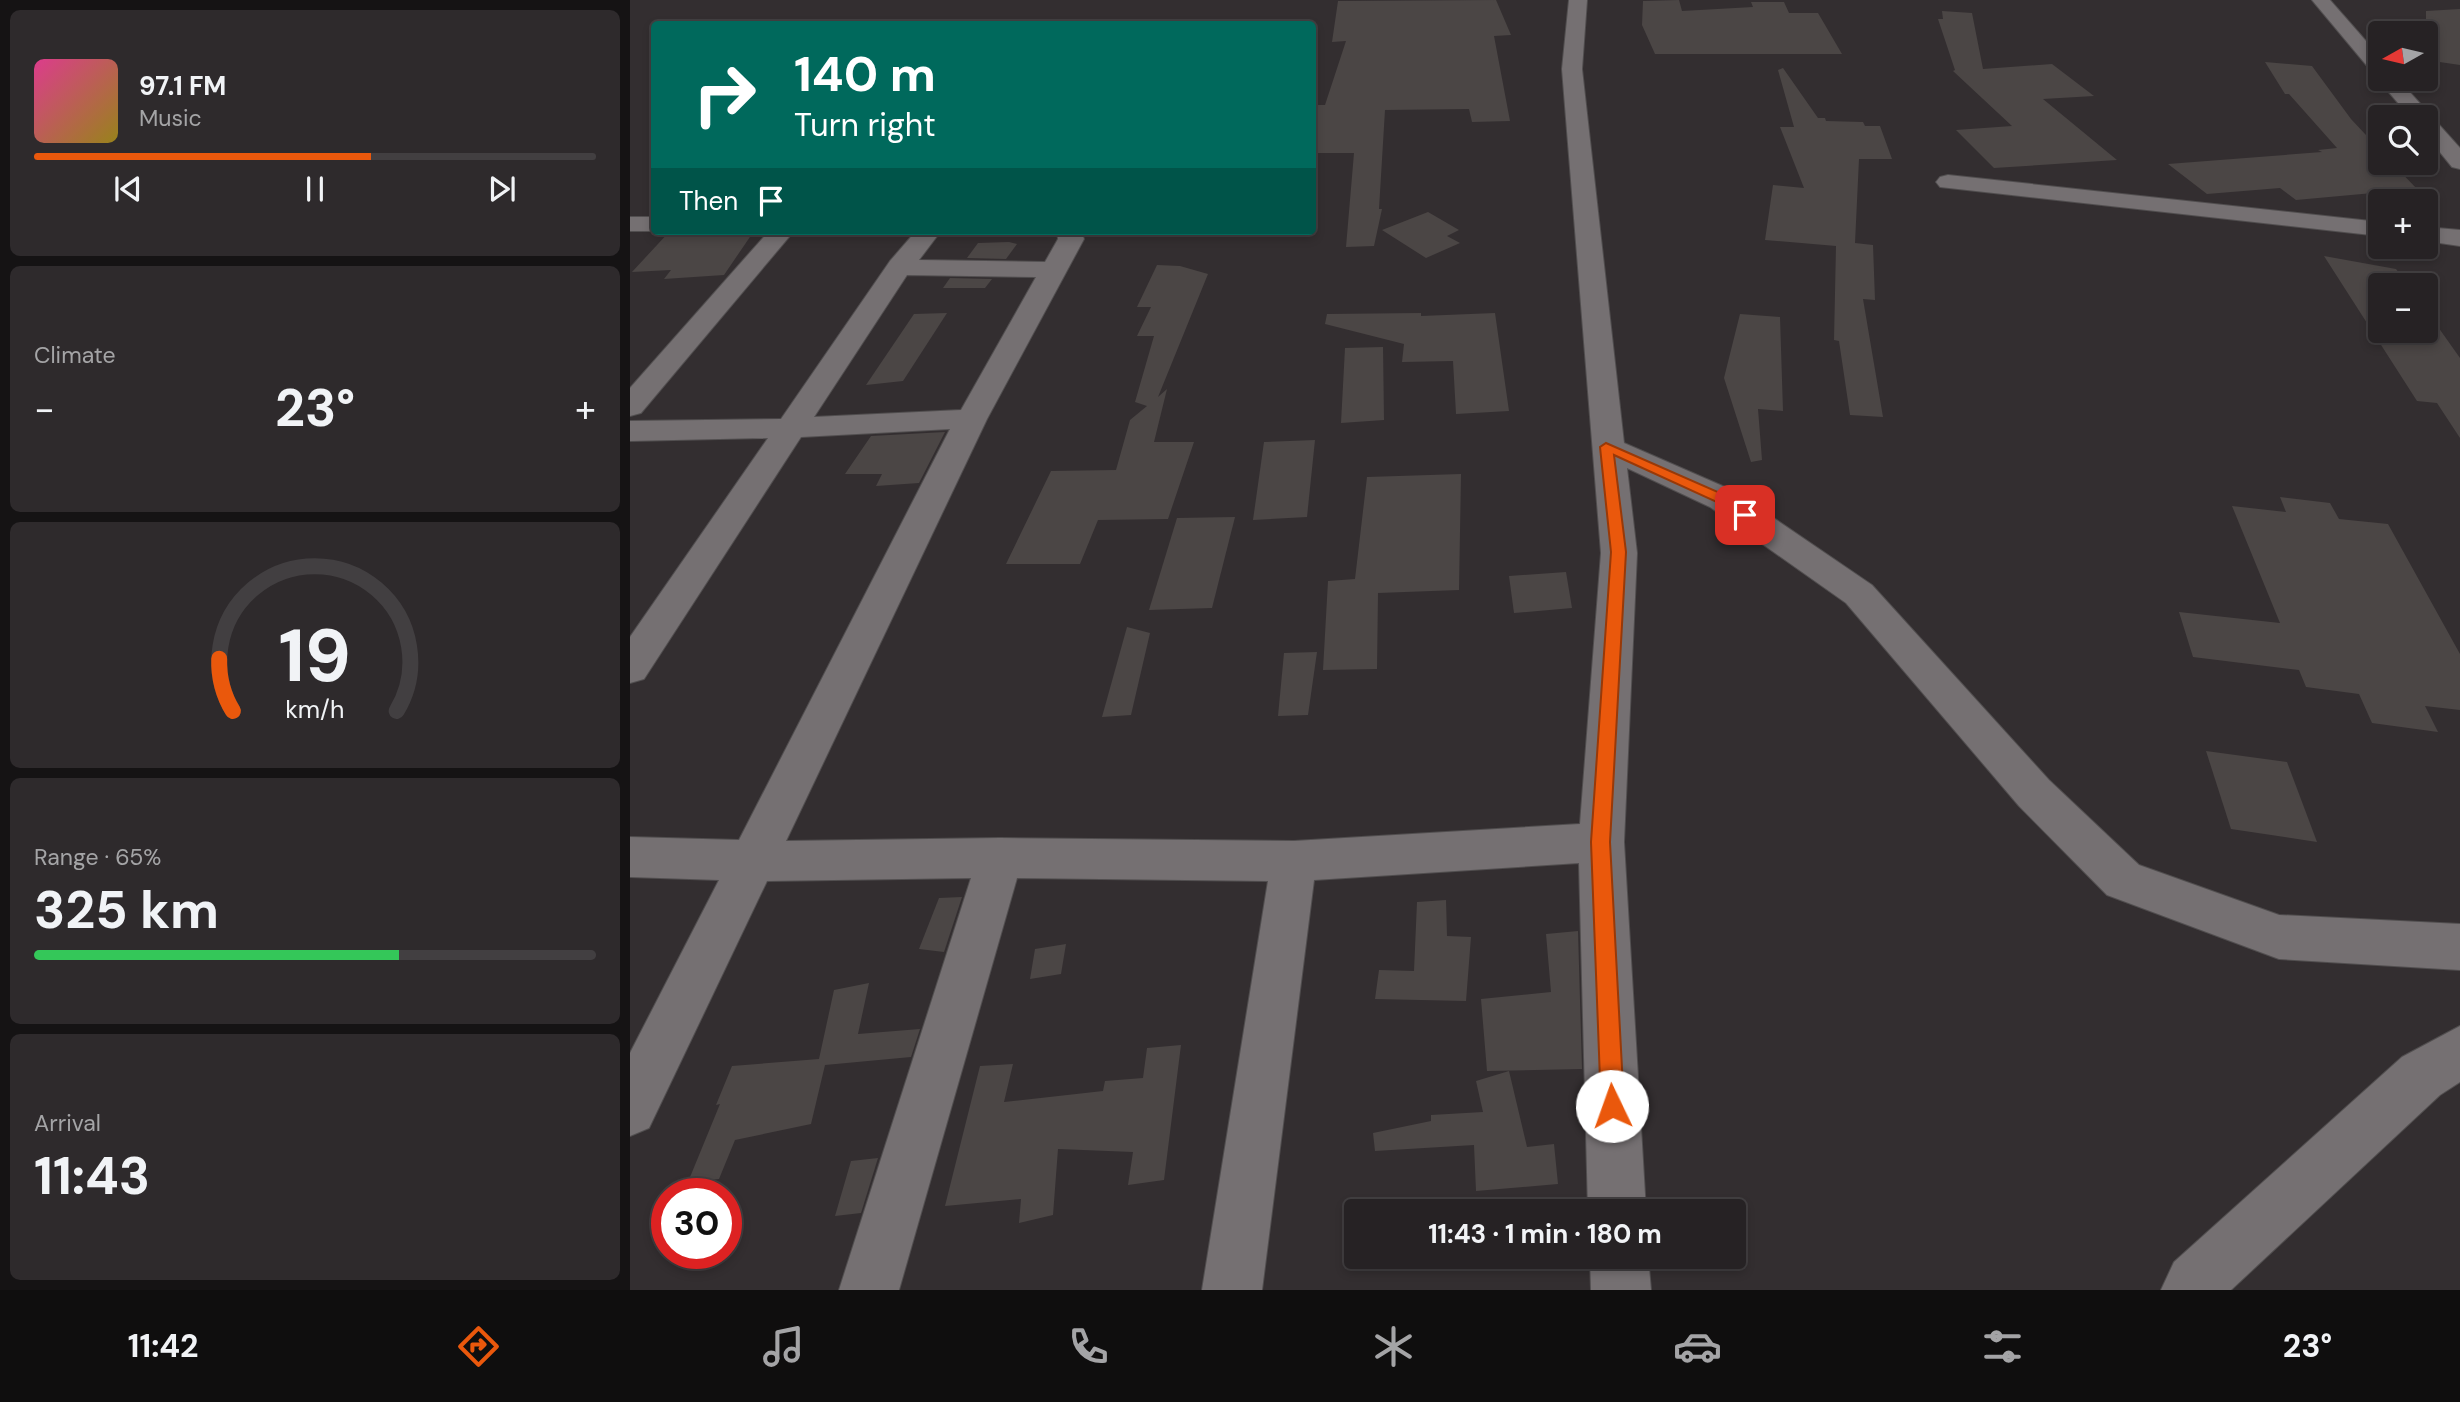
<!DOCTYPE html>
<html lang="en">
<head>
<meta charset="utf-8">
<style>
  :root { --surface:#262224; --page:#2e2a2c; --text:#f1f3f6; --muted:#a4a4a6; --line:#423f41; --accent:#ea580c }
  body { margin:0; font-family:"DM Sans",sans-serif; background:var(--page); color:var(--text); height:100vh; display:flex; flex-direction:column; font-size:26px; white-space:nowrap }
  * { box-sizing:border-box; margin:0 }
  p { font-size:23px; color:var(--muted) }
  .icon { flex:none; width:38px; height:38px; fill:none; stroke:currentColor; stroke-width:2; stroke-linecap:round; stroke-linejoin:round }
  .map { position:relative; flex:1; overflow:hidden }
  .sheet { display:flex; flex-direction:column; gap:10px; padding:10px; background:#151314; width:630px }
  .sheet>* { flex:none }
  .hud { position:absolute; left:21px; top:21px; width:665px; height:214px; border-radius:7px; box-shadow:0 4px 10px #0003,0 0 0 2px var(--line); background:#00695c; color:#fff; overflow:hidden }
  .needle { width:46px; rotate:262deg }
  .fabs { position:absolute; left:1738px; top:21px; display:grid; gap:14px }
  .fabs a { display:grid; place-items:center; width:70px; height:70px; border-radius:7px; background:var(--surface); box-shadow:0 4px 10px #0003,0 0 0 2px var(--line); font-size:35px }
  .speed { position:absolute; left:21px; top:1178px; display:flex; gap:14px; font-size:35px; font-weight:700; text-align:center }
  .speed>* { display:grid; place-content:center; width:91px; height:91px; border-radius:50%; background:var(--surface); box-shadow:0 4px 10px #0003,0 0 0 2px var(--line); line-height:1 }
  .speed .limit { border:10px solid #d22; background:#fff; color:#111 }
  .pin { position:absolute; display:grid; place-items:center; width:60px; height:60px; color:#fff; margin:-30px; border-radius:14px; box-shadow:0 4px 10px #0006 }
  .me { position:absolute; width:77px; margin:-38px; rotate:357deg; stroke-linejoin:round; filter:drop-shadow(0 0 5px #0008) }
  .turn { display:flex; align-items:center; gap:24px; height:147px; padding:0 28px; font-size:32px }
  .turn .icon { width:91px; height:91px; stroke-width:2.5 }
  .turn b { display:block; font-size:49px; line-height:60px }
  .then { display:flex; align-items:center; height:66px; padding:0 28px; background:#0003; gap:14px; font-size:26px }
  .big { font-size:52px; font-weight:700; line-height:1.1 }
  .sheet .widget { flex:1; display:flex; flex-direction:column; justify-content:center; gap:10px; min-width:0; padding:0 24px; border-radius:10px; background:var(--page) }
  .sheet .dial { align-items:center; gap:0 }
  .dial svg { height:182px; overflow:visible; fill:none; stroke:var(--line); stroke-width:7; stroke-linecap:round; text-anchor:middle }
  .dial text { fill:var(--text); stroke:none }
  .song { display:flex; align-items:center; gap:21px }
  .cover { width:84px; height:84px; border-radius:10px; background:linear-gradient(135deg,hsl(330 70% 55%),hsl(50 70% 35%)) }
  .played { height:7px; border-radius:4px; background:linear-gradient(90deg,var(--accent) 60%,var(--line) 60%) }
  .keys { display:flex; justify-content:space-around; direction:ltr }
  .heat { display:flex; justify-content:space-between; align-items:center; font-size:38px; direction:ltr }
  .charge { height:10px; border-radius:5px; background:linear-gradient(90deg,#34c759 65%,var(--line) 0) }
  .trip { position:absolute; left:714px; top:1199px; width:402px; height:70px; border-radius:7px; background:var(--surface); box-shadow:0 4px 10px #0003,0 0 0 2px var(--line); font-weight:700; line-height:70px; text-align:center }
  .tabs { display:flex; height:112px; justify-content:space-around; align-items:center; background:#0f0e0e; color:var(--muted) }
  .tabs .icon { width:49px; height:49px }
  .tabs .active { color:var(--accent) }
  .tabs b { font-size:32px; color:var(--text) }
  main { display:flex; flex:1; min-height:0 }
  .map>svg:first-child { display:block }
  .building { fill:#4b4645 }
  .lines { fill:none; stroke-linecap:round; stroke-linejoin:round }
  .minor-casing { stroke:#514e4f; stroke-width:2 }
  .minor { fill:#757072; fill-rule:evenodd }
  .route { fill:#ea580c; stroke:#983908; stroke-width:2 }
</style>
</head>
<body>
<main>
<section class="sheet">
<div class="widget">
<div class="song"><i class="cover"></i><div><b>97.1 FM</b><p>Music</p></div></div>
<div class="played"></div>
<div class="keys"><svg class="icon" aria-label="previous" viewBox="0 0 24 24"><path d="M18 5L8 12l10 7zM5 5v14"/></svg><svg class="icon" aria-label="pause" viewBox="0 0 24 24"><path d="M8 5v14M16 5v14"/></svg><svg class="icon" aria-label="next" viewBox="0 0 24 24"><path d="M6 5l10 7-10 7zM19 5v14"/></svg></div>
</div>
<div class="widget"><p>Climate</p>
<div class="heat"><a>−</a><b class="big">23°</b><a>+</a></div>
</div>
<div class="widget dial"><svg viewBox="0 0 100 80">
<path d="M14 69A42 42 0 1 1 86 69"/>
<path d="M14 69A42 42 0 0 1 8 46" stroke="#ea580c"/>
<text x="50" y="56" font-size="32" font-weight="700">19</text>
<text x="50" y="72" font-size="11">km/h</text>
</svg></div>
<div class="widget"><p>Range · 65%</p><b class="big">325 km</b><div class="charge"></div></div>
<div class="widget"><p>Arrival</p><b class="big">11:43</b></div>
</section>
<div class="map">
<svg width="1830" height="1290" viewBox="0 0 1830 1290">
  <rect width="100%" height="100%" fill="#332e30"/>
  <!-- building -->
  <g class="building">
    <path d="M 866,0 L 881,35 L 864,36 L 880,121 L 842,122 L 839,109 L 755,110 L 749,209 L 752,209 L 744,246 L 716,247 L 724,153 L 682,153 L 682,105 L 695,105 L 716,41 L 702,42 L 708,1 Z"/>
    <path d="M 1049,0 L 1052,11 L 1123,7 L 1121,2 L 1154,2 L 1159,13 L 1188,13 L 1212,54 L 1025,54 L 1012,25 L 1013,1 Z"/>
    <path d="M 1830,9 L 1830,65 L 1796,60 L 1796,11 Z"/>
    <path d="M 1312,11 L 1342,13 L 1353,69 L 1422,64 L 1464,96 L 1413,99 L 1487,160 L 1364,168 L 1326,130 L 1382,126 L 1323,71 L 1325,70 L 1308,19 L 1313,19 Z"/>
    <path d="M 1635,62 L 1682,66 L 1721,119 L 1750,150 L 1750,163 L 1762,163 L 1787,189 L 1666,200 L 1650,188 L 1577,194 L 1538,164 L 1692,152 L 1688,150 L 1707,148 L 1659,94 L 1655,94 Z"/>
    <path d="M 1153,68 L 1188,118 L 1195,118 L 1196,121 L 1233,122 L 1235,126 L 1250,126 L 1262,159 L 1229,159 L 1225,243 L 1243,245 L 1245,300 L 1233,299 L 1253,417 L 1220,415 L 1209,341 L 1204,340 L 1206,246 L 1135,240 L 1143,185 L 1174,188 L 1150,127 L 1164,127 L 1148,70 Z"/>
    <path d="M 798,212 L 829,230 L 817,236 L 830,243 L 796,258 L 752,230 Z"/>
    <path d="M 40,231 L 124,231 L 94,275 L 34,279 L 41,270 L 2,272 Z"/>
    <path d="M 379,242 L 387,244 L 376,259 L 337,258 L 348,243 Z"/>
    <path d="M 1694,256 L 1766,269 L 1778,285 L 1750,285 L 1750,331 L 1796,331 L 1796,310 L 1830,358 L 1830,438 L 1807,403 L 1787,401 Z"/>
    <path d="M 527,265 L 550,266 L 578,274 L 528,397 L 537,389 L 524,442 L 564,442 L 538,519 L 468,520 L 450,564 L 376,564 L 421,471 L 486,470 L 500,420 L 517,406 L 505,402 L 524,336 L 507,336 L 521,307 L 507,307 Z"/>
    <path d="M 320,278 L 362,279 L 355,288 L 313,288 Z"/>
    <path d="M 317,313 L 273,381 L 236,385 L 284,314 Z"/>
    <path d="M 791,313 L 791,316 L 865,313 L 879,411 L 826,414 L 823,361 L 772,362 L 774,344 L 695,324 L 697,314 Z"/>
    <path d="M 1110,314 L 1150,317 L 1153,411 L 1128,409 L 1132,460 L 1121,462 L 1094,378 Z"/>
    <path d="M 753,347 L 754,420 L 711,423 L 715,348 Z"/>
    <path d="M 315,432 L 289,483 L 246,486 L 252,474 L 215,474 L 241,436 Z"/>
    <path d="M 685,440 L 677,517 L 623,520 L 634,442 Z"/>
    <path d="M 831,474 L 829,590 L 748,593 L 747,669 L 693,670 L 698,581 L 725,579 L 737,477 Z"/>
    <path d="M 1650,497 L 1700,503 L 1709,519 L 1758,524 L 1830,654 L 1830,710 L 1795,706 L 1808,732 L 1742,723 L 1729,694 L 1676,687 L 1669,670 L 1563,657 L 1549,612 L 1650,623 L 1602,506 L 1656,512 Z"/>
    <path d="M 605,517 L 582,608 L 519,610 L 547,518 Z"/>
    <path d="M 936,572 L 942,608 L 884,613 L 879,576 Z"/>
    <path d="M 497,627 L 520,633 L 501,715 L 472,717 Z"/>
    <path d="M 687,652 L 678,715 L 648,716 L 654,653 Z"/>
    <path d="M 1576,751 L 1657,762 L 1687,842 L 1601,829 Z"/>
    <path d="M 332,897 L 314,952 L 289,949 L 309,898 Z"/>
    <path d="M 816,900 L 817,936 L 841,937 L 836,1001 L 745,999 L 749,970 L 784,971 L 787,902 Z"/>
    <path d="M 948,931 L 952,1069 L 857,1071 L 851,999 L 921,992 L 916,934 Z"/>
    <path d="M 436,944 L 431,974 L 400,979 L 405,949 Z"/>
    <path d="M 239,983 L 228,1034 L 290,1029 L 281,1057 L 195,1065 L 181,1124 L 105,1140 L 89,1179 L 58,1182 L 90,1104 L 86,1105 L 102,1066 L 189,1059 L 204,990 Z"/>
    <path d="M 551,1045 L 534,1180 L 498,1185 L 503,1152 L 428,1149 L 423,1215 L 389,1223 L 391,1199 L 315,1206 L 350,1066 L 383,1064 L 374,1102 L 473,1091 L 475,1081 L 513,1078 L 517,1048 Z"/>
    <path d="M 879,1071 L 897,1147 L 924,1144 L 928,1184 L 846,1191 L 844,1145 L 745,1151 L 743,1133 L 801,1121 L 801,1115 L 853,1112 L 846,1081 Z"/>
    <path d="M 248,1158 L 231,1213 L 205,1216 L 221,1161 Z"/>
  </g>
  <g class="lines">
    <defs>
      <g id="minor">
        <path d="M 939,0 L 957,0 L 952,69 L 994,443 L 1104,491 L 1242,585 L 1419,780 L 1509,865 L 1649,915 L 1830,924 L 1830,970 L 1649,959 L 1477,895 L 1389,806 L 1216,603 L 1080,507 L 997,468 L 1007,553 L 994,842 L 1016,1211 L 958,1211 L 949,863 L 684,880 L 632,1290 L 572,1290 L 638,881 L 387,878 L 269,1290 L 209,1290 L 341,878 L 137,881 L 19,1128 L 0,1136 L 0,1053 L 89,880 L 0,877 L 0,837 L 109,840 L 320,429 L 171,437 L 14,679 L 0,683 L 0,637 L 138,438 L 0,441 L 0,421 L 151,419 L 260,261 L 286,231 L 311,231 L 289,260 L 415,262 L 428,239 L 427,231 L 451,231 L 454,239 L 357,419 L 156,841 L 370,838 L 664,841 L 950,824 L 971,553 L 932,69 ZM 277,275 L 406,277 L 331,410 L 184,417 Z"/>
        <path d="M 1682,0 L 1700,0 L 1750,57 L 1750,75 L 1743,73 Z"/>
        <path d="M 1750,76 L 1750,79 L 1768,79 L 1830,148 L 1830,169 L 1822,167 L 1796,135 L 1796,117 L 1780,117 L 1751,83 L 1748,79 Z"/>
        <path d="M 1318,175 L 1750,222 L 1750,236 L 1310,187 L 1306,182 L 1310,177 Z"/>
        <path d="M 0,217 L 24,217 L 25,231 L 0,231 Z"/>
        <path d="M 1796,227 L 1830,230 L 1830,246 L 1796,241 Z"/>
        <path d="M 139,231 L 164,231 L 11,413 L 0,416 L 0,388 Z"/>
        <path d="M 1830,1026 L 1830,1082 L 1810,1095 L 1601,1290 L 1531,1290 L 1544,1262 L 1772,1057 Z"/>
        <path d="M 960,1256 L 1018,1256 L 1021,1290 L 961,1290 Z"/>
      </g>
    </defs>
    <!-- minor casing -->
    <use href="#minor" class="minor-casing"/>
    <!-- minor -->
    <use href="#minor" class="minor"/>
  </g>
  <!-- route -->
  <path class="route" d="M 976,443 L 1097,496 L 1122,515 L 1120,518 L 1110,518 L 1087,502 L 984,455 L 996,552 L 980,842 L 994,1106 L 990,1114 L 982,1117 L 975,1114 L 971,1106 L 961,842 L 981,552 L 970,447 Z"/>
</svg>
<div class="fabs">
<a><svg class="needle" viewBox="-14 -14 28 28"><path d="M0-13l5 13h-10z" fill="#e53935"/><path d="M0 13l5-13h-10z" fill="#a4a4a6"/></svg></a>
<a><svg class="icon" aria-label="search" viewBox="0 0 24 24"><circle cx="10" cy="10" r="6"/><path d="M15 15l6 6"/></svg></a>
<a>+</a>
<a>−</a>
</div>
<div class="speed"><div class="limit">30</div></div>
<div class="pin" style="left:1115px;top:515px;background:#d93025"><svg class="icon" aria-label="arrive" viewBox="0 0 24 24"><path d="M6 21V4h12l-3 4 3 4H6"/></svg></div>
<svg class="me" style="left:982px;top:1106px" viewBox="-20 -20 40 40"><circle r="19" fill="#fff"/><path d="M0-13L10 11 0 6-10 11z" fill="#ea580c"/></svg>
<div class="trip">11:43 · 1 min · 180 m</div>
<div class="hud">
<div class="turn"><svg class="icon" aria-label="right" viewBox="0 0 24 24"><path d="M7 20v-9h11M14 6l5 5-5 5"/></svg><div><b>140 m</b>Turn right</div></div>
<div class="then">Then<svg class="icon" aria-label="arrive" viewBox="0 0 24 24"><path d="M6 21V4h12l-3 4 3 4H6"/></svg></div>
</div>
</div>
</main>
<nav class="tabs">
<b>11:42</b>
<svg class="icon active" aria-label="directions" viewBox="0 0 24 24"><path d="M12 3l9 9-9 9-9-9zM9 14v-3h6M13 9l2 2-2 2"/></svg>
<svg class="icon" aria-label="music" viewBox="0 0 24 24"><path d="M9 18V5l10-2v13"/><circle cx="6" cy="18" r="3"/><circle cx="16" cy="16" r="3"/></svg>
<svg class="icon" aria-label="phone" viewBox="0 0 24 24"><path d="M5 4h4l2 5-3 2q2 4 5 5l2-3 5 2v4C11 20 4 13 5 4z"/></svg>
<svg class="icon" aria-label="climate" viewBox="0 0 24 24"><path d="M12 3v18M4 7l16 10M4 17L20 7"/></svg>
<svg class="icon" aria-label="car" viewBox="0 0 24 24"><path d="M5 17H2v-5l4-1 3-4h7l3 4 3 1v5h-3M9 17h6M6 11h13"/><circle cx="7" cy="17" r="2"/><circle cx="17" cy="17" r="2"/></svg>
<svg class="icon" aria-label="filters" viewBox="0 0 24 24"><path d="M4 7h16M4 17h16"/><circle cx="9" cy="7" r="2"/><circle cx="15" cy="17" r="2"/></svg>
<b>23°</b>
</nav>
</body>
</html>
